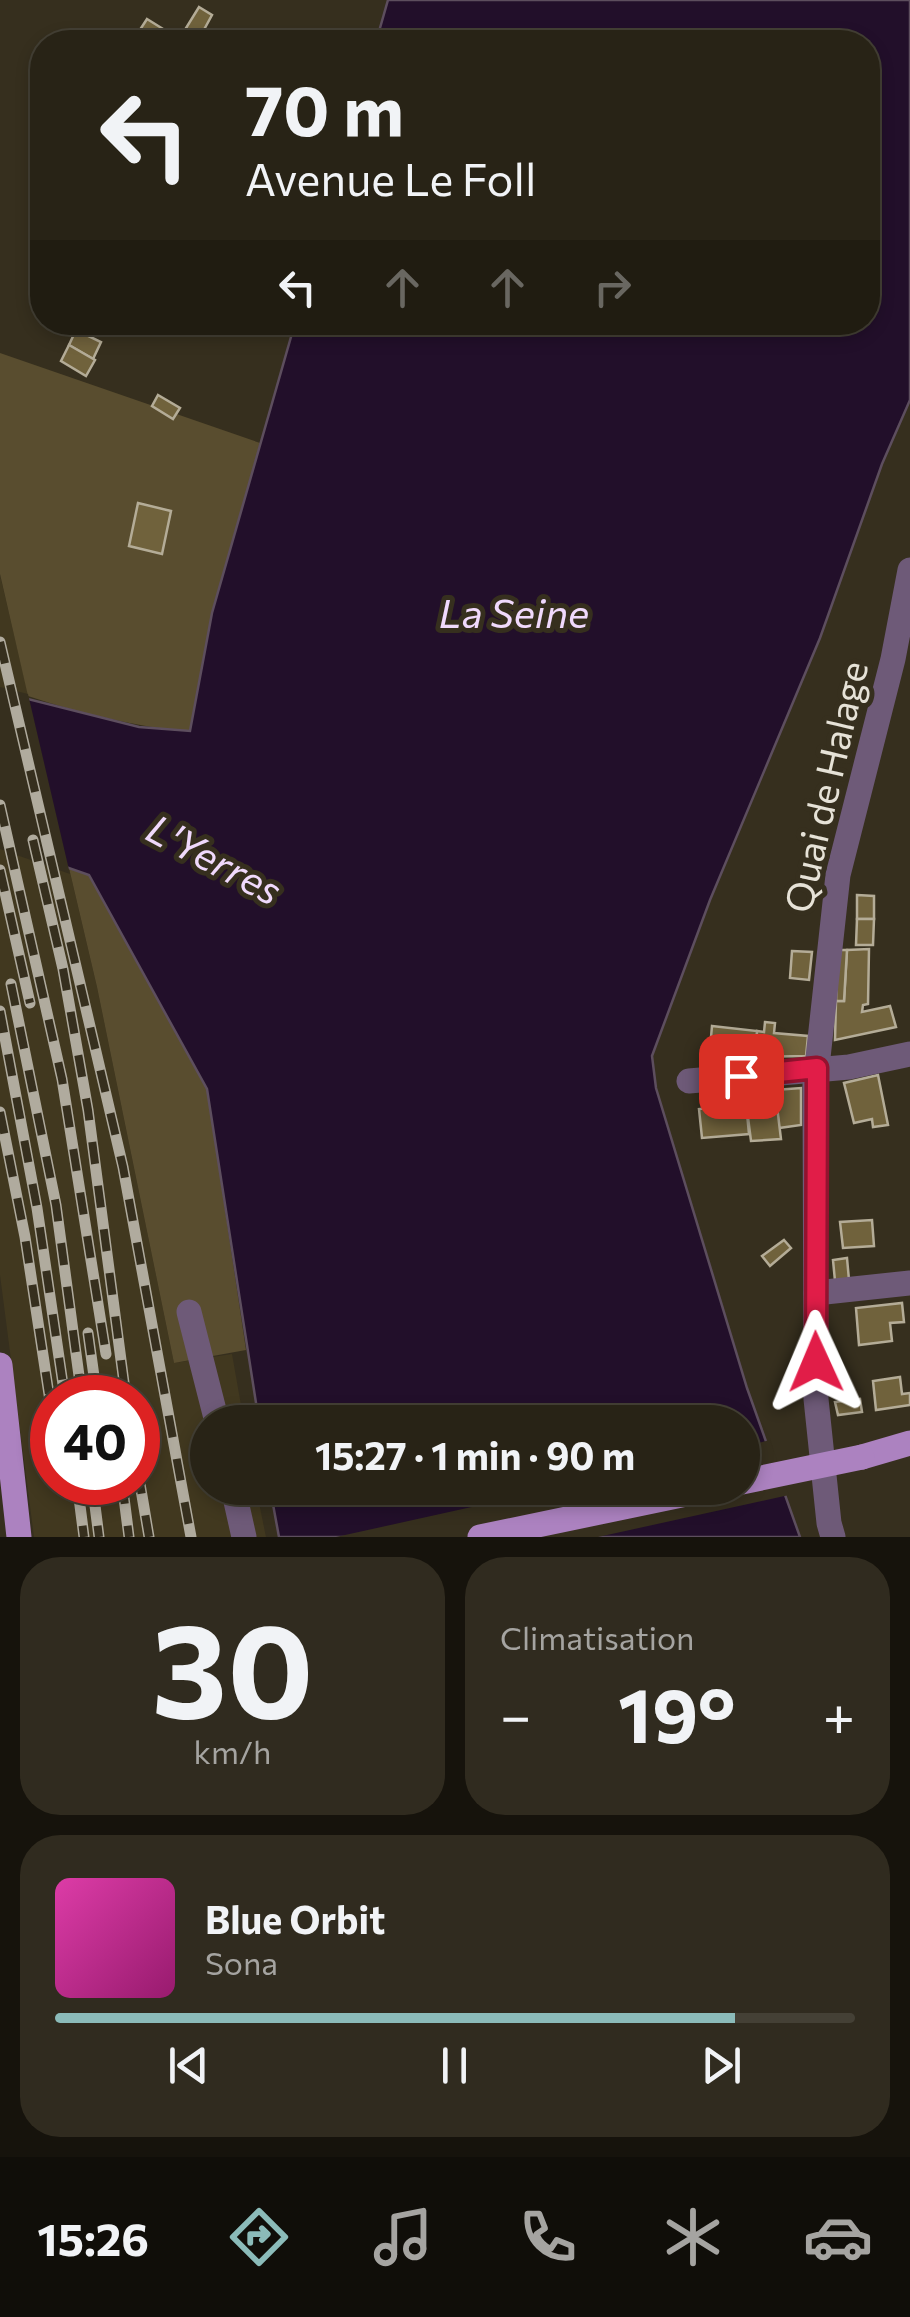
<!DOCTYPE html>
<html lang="fr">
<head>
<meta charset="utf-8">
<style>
  :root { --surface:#282316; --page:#302b1f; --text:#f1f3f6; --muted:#a5a4a1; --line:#444035; --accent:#8bbbb9 }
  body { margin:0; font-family:Commissioner,sans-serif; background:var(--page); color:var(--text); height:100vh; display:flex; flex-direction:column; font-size:38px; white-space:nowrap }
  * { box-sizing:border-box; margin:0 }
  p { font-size:32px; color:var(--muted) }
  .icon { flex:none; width:55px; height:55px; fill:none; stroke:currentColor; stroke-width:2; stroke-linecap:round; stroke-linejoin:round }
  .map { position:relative; height:1537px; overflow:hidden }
  .details { display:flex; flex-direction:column; gap:20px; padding:20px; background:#16130c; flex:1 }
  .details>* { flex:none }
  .top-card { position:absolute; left:30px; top:30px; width:850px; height:305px; border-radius:40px; box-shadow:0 5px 15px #0003,0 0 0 2px var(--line); background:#282316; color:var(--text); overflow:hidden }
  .speed { position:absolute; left:30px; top:1375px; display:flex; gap:20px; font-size:50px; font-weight:700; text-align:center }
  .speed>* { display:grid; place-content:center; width:130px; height:130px; border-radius:50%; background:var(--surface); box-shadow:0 5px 15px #0003,0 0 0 2px var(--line); line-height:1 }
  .speed .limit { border:15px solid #d22; background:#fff; color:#111 }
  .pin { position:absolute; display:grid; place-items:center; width:85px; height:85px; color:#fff; margin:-42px; border-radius:20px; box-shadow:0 5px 15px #0006 }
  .me { position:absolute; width:110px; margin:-55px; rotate:359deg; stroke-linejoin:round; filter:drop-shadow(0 0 8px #0008) }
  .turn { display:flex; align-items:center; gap:35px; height:210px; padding:0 50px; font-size:45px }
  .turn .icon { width:130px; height:130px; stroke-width:2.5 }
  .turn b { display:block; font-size:70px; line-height:85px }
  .lanes { display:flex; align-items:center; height:95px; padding:0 50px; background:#0003; justify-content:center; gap:50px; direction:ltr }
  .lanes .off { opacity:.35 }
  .big { font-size:75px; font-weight:700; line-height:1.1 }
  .details .tile { flex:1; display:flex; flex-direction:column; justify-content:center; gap:15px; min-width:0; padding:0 35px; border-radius:40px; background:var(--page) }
  .details .dial { align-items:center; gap:0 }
  .dial b { font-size:130px; line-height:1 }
  .song { display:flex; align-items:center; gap:30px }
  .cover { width:120px; height:120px; border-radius:15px; background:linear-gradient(135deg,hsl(320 70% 55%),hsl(320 70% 35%)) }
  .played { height:10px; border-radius:5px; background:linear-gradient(90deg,var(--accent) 85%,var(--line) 85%) }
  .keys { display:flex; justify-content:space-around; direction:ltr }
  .heat { display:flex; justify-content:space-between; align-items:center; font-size:55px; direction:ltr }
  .details .tiles { flex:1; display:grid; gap:20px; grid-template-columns:1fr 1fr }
  .tile:last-child { grid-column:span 2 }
  .trip { position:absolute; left:190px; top:1405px; width:570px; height:100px; border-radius:50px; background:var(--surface); box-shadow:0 5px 15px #0003,0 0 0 2px var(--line); font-weight:700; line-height:100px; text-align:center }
  .dock { display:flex; height:160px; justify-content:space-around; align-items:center; background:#100e09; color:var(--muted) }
  .dock .icon { width:70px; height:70px }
  .dock .active { color:var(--accent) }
  .dock b { font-size:45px; color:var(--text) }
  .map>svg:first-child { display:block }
  .built { fill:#41381f; fill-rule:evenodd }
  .green { fill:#594d2f }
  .water { fill:#220f2a; stroke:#5d4e5e; stroke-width:2.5 }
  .pier { fill:#362f1e }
  .building { fill:#70623c; stroke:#b4ac97; stroke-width:2.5 }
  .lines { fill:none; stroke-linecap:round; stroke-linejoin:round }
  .minor { stroke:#6e5a78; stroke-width:25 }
  .major { stroke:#ac82c0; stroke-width:25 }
  .rail-casing { stroke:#b0ab9e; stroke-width:11 }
  .rail { stroke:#362f1e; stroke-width:8; stroke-dasharray:22; stroke-linecap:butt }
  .major-bridge { stroke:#ac82c0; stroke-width:25 }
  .route-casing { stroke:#92132f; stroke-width:25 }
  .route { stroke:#e11d48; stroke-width:18 }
  .labels { text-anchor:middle; stroke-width:10; stroke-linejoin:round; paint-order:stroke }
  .street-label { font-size:38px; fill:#e6e2d7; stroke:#362f1e }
  .water-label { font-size:40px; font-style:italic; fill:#f0d9fc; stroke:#362f1e }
</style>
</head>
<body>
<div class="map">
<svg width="910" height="1537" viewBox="0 0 910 1537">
  <rect width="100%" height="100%" fill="#362f1e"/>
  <!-- built -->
  <path class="built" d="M 0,575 L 97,987 L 174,1363 L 232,1354 L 244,1422 L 208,1422 L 208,1488 L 256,1488 L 266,1537 L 34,1537 L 0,1275 ZM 52,1398 L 138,1398 L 138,1482 L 52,1482 Z"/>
  <!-- green -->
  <g class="green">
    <path d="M 0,353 L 260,443 L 212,613 L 190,732 C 134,726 82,714 28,696 L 0,574 Z"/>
    <path d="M 69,868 L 89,875 L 207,1089 L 246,1350 L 174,1363 L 97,987 Z"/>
  </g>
  <!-- water -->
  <path class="water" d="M 388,0 L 910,0 L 910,400 L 882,464 L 820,638 L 710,900 L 652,1056 L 656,1088 L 747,1388 L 800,1537 L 279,1537 L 270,1488 L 742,1488 L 742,1422 L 259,1422 L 207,1089 L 89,875 L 0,844 L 0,692 L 139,727 L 190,731 L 212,613 L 295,323 L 868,322 L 868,42 L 376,42 Z"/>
  <!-- pier -->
  <g class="pier">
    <path d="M 0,687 L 28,694 L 70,874 L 0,849 Z"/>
    <path d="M 770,1440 L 789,1495 L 598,1537 L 336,1537 L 558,1488 L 742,1488 L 743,1447 Z"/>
  </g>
  <!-- building -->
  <g class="building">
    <path d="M 199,7 L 212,15 L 200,37 L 186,28 Z"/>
    <path d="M 147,19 L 184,42 L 132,42 Z"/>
    <path d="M 76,330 L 101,342 L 93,359 L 69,345 Z"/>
    <path d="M 69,345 L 95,360 L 86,376 L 61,361 Z"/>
    <path d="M 158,395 L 180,408 L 173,419 L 152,406 Z"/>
    <path d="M 138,503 L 171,511 L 162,554 L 129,546 Z"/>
    <path d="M 857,895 L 874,896 L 874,919 L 857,919 Z"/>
    <path d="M 857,919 L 874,919 L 873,945 L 856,945 Z"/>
    <path d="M 869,949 L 868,1004 L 863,1005 L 862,1012 L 890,1006 L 896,1027 L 835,1040 L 836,1001 L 844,1001 L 847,950 Z"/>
    <path d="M 838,950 L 847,950 L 844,1001 L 836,1001 Z"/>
    <path d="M 792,951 L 812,952 L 809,980 L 790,978 Z"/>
    <path d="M 765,1022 L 775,1023 L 774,1033 L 808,1036 L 806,1056 L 755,1057 L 757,1031 L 764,1032 Z"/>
    <path d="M 712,1026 L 757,1031 L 755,1057 L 709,1060 Z"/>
    <path d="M 878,1075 L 888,1125 L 873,1127 L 872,1119 L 854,1123 L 844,1083 Z"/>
    <path d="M 801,1088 L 801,1125 L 779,1128 L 775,1090 Z"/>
    <path d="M 775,1090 L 781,1139 L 751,1141 L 745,1094 Z"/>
    <path d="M 745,1094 L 749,1134 L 702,1138 L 699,1109 L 709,1108 L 709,1097 Z"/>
    <path d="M 872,1220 L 874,1246 L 843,1248 L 840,1222 Z"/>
    <path d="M 784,1240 L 791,1248 L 770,1266 L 762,1256 Z"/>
    <path d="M 847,1258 L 849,1280 L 835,1281 L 833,1260 Z"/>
    <path d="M 902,1303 L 904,1322 L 890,1323 L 892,1341 L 859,1345 L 856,1308 Z"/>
    <path d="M 900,1377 L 902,1394 L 910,1393 L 910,1405 L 876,1410 L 873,1381 Z"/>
    <path d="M 860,1399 L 862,1412 L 838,1415 L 835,1402 Z"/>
  </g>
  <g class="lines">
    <!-- minor -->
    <g class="minor">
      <path d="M 689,1081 L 849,1067 L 910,1054"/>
      <path d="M 816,1293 L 910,1283"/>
      <path d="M 189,1312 L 217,1422"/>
      <path d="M 233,1488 L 244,1537"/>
      <path d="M 833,1537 L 829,1523 L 816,1399 L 815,1085 L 838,875 L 893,659 L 910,570"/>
    </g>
    <!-- major -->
    <g class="major">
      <path d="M 0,1365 L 19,1537"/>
      <path d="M 862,1457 L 910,1443"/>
      <path d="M 480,1537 L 715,1488"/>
    </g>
    <defs>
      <g id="rail">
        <path d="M 0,642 L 123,1167 L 191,1537"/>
        <path d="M 0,805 L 62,1079 L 106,1354"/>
        <path d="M 33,840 L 63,969 L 88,1110 L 126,1398"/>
        <path d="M 0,870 L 30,1003"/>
        <path d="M 11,984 L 56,1205 L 82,1398"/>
        <path d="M 0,1011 L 37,1208 L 65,1398"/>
        <path d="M 0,1112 L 25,1237 L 52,1414"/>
        <path d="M 88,1333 L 97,1398"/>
        <path d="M 138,1472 L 149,1537"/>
        <path d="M 77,1482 L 84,1537"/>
        <path d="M 92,1482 L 99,1537"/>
        <path d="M 122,1482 L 129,1537"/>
      </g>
    </defs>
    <!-- rail casing -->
    <use href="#rail" class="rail-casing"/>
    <!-- rail -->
    <use href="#rail" class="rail"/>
    <!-- major-bridge -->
    <path class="major-bridge" d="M 742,1482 L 862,1457"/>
  </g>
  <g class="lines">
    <defs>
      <path id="route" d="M 741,1076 L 817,1068 L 816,1362"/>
    </defs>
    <!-- route casing -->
    <use href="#route" class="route-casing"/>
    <!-- route -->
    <use href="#route" class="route"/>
  </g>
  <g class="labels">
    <!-- street labels -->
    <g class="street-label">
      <text transform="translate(827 787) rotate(-77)" y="13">Quai de Halage</text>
    </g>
    <!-- water labels -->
    <g class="water-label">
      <text x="514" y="628">La Seine</text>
      <text transform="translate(214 860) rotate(28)" y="14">L'Yerres</text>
    </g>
  </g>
</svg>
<div class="speed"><div class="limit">40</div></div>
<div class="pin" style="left:741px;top:1076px;background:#d93025"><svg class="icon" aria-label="arrive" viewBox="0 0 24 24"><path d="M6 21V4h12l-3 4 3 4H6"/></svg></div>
<svg class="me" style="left:816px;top:1362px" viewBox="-20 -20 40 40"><path d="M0-17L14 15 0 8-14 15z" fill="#e11d48" stroke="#fff" stroke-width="4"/></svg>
<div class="trip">15:27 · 1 min · 90 m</div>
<div class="top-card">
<div class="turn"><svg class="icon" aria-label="left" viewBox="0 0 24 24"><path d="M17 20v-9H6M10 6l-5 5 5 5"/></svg><div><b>70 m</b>Avenue Le Foll</div></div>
<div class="lanes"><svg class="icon" aria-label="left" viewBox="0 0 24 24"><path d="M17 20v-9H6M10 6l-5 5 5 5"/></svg><svg class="icon off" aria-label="ahead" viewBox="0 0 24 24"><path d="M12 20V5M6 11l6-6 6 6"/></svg><svg class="icon off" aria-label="ahead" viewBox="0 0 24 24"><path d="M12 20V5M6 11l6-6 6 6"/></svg><svg class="icon off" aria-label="right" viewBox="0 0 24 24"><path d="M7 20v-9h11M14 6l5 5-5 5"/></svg></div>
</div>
</div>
<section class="details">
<div class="tiles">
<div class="tile dial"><b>30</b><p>km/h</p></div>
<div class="tile"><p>Climatisation</p>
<div class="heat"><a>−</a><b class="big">19°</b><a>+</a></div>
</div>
<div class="tile">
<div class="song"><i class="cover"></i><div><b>Blue Orbit</b><p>Sona</p></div></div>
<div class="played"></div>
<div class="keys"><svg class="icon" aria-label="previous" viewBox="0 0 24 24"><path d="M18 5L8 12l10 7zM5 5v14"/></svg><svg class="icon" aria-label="pause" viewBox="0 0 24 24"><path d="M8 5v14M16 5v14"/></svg><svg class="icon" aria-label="next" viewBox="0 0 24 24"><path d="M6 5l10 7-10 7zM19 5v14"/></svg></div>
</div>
</div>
</section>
<nav class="dock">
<b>15:26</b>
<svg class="icon active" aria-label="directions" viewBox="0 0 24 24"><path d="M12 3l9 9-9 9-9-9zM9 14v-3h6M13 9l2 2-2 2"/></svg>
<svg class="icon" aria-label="music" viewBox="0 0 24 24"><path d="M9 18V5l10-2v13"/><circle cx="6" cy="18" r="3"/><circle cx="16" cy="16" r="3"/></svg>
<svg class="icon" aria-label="phone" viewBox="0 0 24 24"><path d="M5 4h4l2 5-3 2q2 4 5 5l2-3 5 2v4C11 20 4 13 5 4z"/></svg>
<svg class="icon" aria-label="climate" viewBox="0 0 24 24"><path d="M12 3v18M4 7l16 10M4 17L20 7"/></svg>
<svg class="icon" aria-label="car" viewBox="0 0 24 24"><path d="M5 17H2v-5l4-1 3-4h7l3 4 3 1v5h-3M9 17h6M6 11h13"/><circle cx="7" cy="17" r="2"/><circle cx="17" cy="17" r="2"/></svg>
</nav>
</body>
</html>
